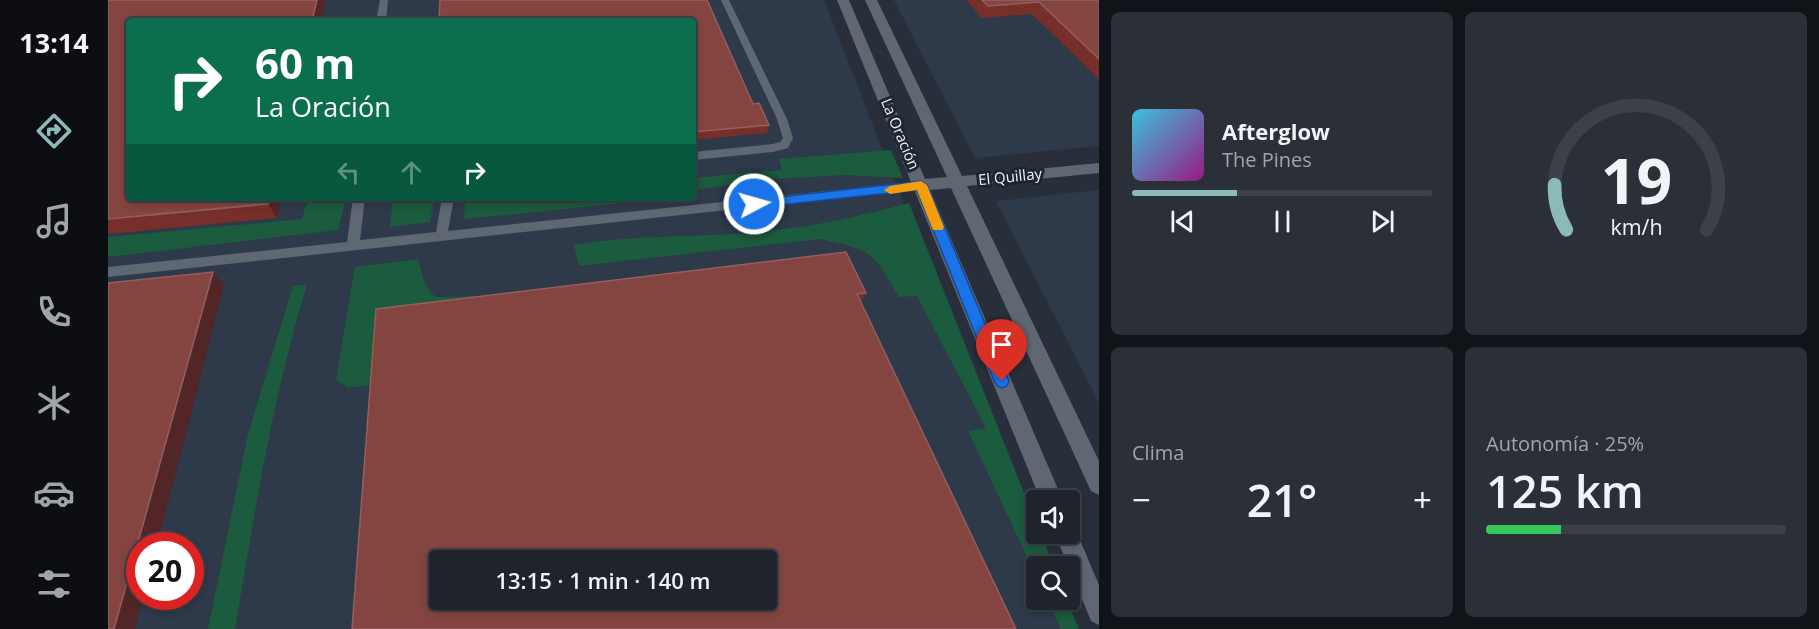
<!DOCTYPE html>
<html lang="es">
<head>
<meta charset="utf-8">
<style>
  :root { --surface:#1e232c; --page:#2b2f38; --text:#f1f3f6; --muted:#a1a4a9; --line:#3c4048; --accent:#8bbbb9 }
  body { margin:0; font-family:"Open Sans",sans-serif; background:var(--page); color:var(--text); height:100vh; display:flex; flex-direction:column; font-size:22px; white-space:nowrap }
  * { box-sizing:border-box; margin:0 }
  p { font-size:20px; color:var(--muted) }
  .icon { flex:none; width:33px; height:33px; fill:none; stroke:currentColor; stroke-width:2; stroke-linecap:round; stroke-linejoin:round }
  .map { position:relative; flex:1; overflow:hidden }
  .drawer { display:flex; flex-direction:column; gap:12px; padding:12px; background:#101318; width:720px }
  .drawer>* { flex:none }
  .top-card { position:absolute; left:18px; top:18px; width:570px; height:183px; border-radius:6px; box-shadow:0 3px 9px #0003,0 0 0 2px var(--line); background:#0b6e4f; color:#fff; overflow:hidden }
  .controls { position:absolute; left:918px; top:490px; display:grid; gap:12px }
  .controls a { display:grid; place-items:center; width:54px; height:54px; border-radius:6px; background:var(--surface); box-shadow:0 3px 9px #0003,0 0 0 2px var(--line); font-size:30px }
  .speed { position:absolute; left:18px; top:532px; display:flex; gap:12px; font-size:30px; font-weight:700; text-align:center }
  .speed>* { display:grid; place-content:center; width:78px; height:78px; border-radius:50%; background:var(--surface); box-shadow:0 3px 9px #0003,0 0 0 2px var(--line); line-height:1 }
  .speed .limit { border:9px solid #d22; background:#fff; color:#111 }
  .pin { position:absolute; display:grid; place-items:center; width:51px; height:51px; color:#fff; margin:-62px -26px; border-radius:50% 50% 50% 0; rotate:-45deg; box-shadow:0 0 6px #0007 }
  .pin .icon { rotate:45deg }
  .me { position:absolute; width:66px; margin:-33px; rotate:84deg; stroke-linejoin:round; filter:drop-shadow(0 0 4px #0008) }
  .turn { display:flex; align-items:center; gap:21px; height:126px; padding:0 30px; font-size:27px }
  .turn .icon { width:78px; height:78px; stroke-width:2.5 }
  .turn b { display:block; font-size:42px; line-height:51px }
  .lanes { display:flex; align-items:center; height:57px; padding:0 30px; background:#0003; justify-content:center; gap:30px; direction:ltr }
  .lanes .off { opacity:.35 }
  .big { font-size:45px; font-weight:600; line-height:1.1 }
  .drawer .tile { flex:1; display:flex; flex-direction:column; justify-content:center; gap:9px; min-width:0; padding:0 21px; border-radius:9px; background:var(--page) }
  .drawer .dial { align-items:center; gap:0 }
  .dial svg { height:156px; overflow:visible; fill:none; stroke:var(--line); stroke-width:7; stroke-linecap:round; text-anchor:middle }
  .dial text { fill:var(--text); stroke:none }
  .song { display:flex; align-items:center; gap:18px }
  .cover { width:72px; height:72px; border-radius:9px; background:linear-gradient(135deg,hsl(190 70% 55%),hsl(310 70% 35%)) }
  .played { height:6px; border-radius:3px; background:linear-gradient(90deg,var(--accent) 35%,var(--line) 35%) }
  .keys { display:flex; justify-content:space-around; direction:ltr }
  .heat { display:flex; justify-content:space-between; align-items:center; font-size:33px; direction:ltr }
  .charge { height:9px; border-radius:4px; background:linear-gradient(90deg,#34c759 25%,var(--line) 0) }
  .drawer .tiles { flex:1; display:grid; gap:12px; grid-template-columns:repeat(2,1fr) }
  .trip { position:absolute; left:321px; top:550px; width:348px; height:60px; border-radius:6px; background:var(--surface); box-shadow:0 3px 9px #0003,0 0 0 2px var(--line); font-weight:600; line-height:60px; text-align:center }
  main { display:flex; flex:1; min-height:0 }
  .dock { display:flex; flex-direction:column; width:108px; justify-content:space-around; align-items:center; background:#0c0e12; color:var(--muted) }
  .dock .icon { width:42px; height:42px }
  .dock .on { color:var(--accent) }
  .dock b { font-size:27px; color:var(--text) }
  .map>svg:first-child { display:block }
  .built { fill:#2e3949; fill-rule:evenodd }
  .green { fill:#1b5b3e }
  .lines { fill:none; stroke-linecap:round; stroke-linejoin:round }
  .lane { fill:#5f6773; fill-rule:evenodd }
  .street { fill:#5f6773; fill-rule:evenodd }
  .wall { fill:#772f2a }
  .shaded-wall { fill:#522627 }
  .building { fill:#844440; stroke:#945f5d; stroke-width:1.5; fill-rule:evenodd }
  .route { fill:#1a73e8; stroke:#114b97; stroke-width:1.5 }
  .slow { fill:#f59e0b }
  .labels { text-anchor:middle; stroke-width:6; stroke-linejoin:round; paint-order:stroke }
  .street-label { font-size:15px; fill:#edf2f9; stroke:#1f2630 }
</style>
</head>
<body>
<main>
<nav class="dock">
<b>13:14</b>
<svg class="icon on" aria-label="directions" viewBox="0 0 24 24"><path d="M12 3l9 9-9 9-9-9zM9 14v-3h6M13 9l2 2-2 2"/></svg>
<svg class="icon" aria-label="music" viewBox="0 0 24 24"><path d="M9 18V5l10-2v13"/><circle cx="6" cy="18" r="3"/><circle cx="16" cy="16" r="3"/></svg>
<svg class="icon" aria-label="phone" viewBox="0 0 24 24"><path d="M5 4h4l2 5-3 2q2 4 5 5l2-3 5 2v4C11 20 4 13 5 4z"/></svg>
<svg class="icon" aria-label="climate" viewBox="0 0 24 24"><path d="M12 3v18M4 7l16 10M4 17L20 7"/></svg>
<svg class="icon" aria-label="car" viewBox="0 0 24 24"><path d="M5 17H2v-5l4-1 3-4h7l3 4 3 1v5h-3M9 17h6M6 11h13"/><circle cx="7" cy="17" r="2"/><circle cx="17" cy="17" r="2"/></svg>
<svg class="icon" aria-label="filters" viewBox="0 0 24 24"><path d="M4 7h16M4 17h16"/><circle cx="9" cy="7" r="2"/><circle cx="15" cy="17" r="2"/></svg>
</nav>
<div class="map">
<svg width="991" height="629" viewBox="0 0 991 629">
  <rect width="100%" height="100%" fill="#282f3a"/>
  <!-- built -->
  <g class="built">
    <path d="M 0,0 L 716,0 L 937,567 L 928,567 L 928,600 L 949,600 L 961,629 L 0,629 ZM 21,21 L 585,21 L 585,198 L 21,198 ZM 32,546 L 82,546 L 82,597 L 32,597 ZM 332,561 L 658,561 L 658,600 L 332,600 Z"/>
    <path d="M 786,0 L 991,0 L 991,146 L 867,158 Z"/>
    <path d="M 991,190 L 991,403 L 888,201 Z"/>
  </g>
  <!-- green -->
  <g class="green">
    <path d="M 783,150 L 795,178 L 737,175 L 668,179 L 585,190 L 585,178 L 674,170 L 671,159 Z"/>
    <path d="M 200,198 L 238,198 L 230,230 L 0,257 L 0,237 L 194,219 Z"/>
    <path d="M 285,198 L 326,198 L 322,222 L 282,227 Z"/>
    <path d="M 357,198 L 542,198 L 517,203 L 356,219 Z"/>
    <path d="M 801,203 L 928,523 L 928,534 L 933,534 L 946,567 L 928,567 L 928,576 L 860,431 L 878,428 L 809,296 L 791,297 C 764,251 765,251 713,239 L 471,266 L 466,245 C 531,234 597,238 662,231 C 711,225 753,216 801,203 Z"/>
    <path d="M 310,259 L 317,284 L 327,297 L 367,296 L 368,310 L 271,384 L 240,388 L 228,380 L 247,267 Z"/>
    <path d="M 185,285 L 199,285 C 164,398 147,512 127,629 L 100,629 L 140,434 Z"/>
    <path d="M 940,600 L 959,600 L 971,629 L 953,629 Z"/>
  </g>
  <g class="lines">
    <!-- lane -->
    <g class="lane">
      <path d="M 272,0 L 280,0 L 278,21 L 268,21 Z"/>
      <path d="M 613,0 L 621,0 L 679,119 L 685,138 L 680,148 L 665,152 L 585,160 L 585,152 L 665,144 L 672,142 L 675,138 L 669,119 Z"/>
      <path d="M 813,181 L 819,185 L 813,189 L 0,277 L 0,267 L 239,242 L 245,198 L 257,198 L 252,240 L 328,232 L 334,198 L 346,198 L 340,231 Z"/>
    </g>
    <!-- street -->
    <g class="street">
      <path d="M 729,0 L 741,0 L 817,179 L 839,177 L 757,0 L 769,0 L 854,176 L 991,163 L 991,173 L 859,186 L 991,461 L 991,495 L 983,491 L 843,188 L 822,190 L 955,501 L 933,501 Z"/>
      <path d="M 962,524 L 966,526 L 991,585 L 991,625 L 983,621 L 947,534 L 962,534 Z"/>
    </g>
  </g>
  <!-- wall -->
  <g class="wall">
    <path d="M 0,0 L 218,0 L 213,21 L 21,21 L 174,198 L 169,218 L 0,234 Z"/>
    <path d="M 858,0 L 991,0 L 991,79 L 924,14 L 874,18 Z"/>
    <path d="M 585,21 L 661,125 L 659,133 L 585,140 Z"/>
    <path d="M 758,293 L 753,302 L 268,309 Z"/>
  </g>
  <!-- shaded-wall -->
  <g class="shaded-wall">
    <path d="M 209,0 L 218,0 L 213,21 L 204,21 Z"/>
    <path d="M 162,198 L 174,198 L 169,218 L 160,204 Z"/>
    <path d="M 105,272 L 116,285 L 49,546 L 32,546 L 32,597 L 35,597 L 27,629 L 6,629 Z"/>
  </g>
  <!-- building -->
  <g class="building">
    <path d="M 0,0 L 209,0 L 204,21 L 21,21 L 21,198 L 162,198 L 160,204 L 0,219 Z"/>
    <path d="M 332,0 L 599,0 L 645,104 L 651,103 L 661,125 L 585,132 L 585,21 L 331,21 Z"/>
    <path d="M 874,0 L 991,0 L 991,59 L 931,2 L 880,6 Z"/>
    <path d="M 738,252 L 758,293 L 749,294 L 908,629 L 244,629 L 268,309 ZM 332,561 L 658,561 L 658,600 L 332,600 Z"/>
    <path d="M 105,272 L 6,629 L 0,629 L 0,283 Z"/>
  </g>
  <!-- route -->
  <path class="route" d="M 813,181 L 819,185 L 901,381 L 899,386 L 894,388 L 889,386 L 886,381 L 809,190 L 646,208 L 640,204 L 646,200 Z"/>
  <!-- slow -->
  <path class="slow" d="M 813,181 L 819,185 L 836,227 L 834,230 L 825,230 L 809,190 L 782,194 L 776,190 L 782,186 Z"/>
  <g class="labels">
    <!-- street labels -->
    <g class="street-label">
      <text transform="translate(792 134) rotate(67)" y="5">La Oración</text>
      <text transform="translate(902 177) rotate(-6)" y="5">El Quillay</text>
    </g>
  </g>
</svg>
<div class="controls">
<a><svg class="icon" aria-label="sound" viewBox="0 0 24 24"><path d="M4 9h4l5-4v14l-5-4H4zM17 9q2 3 0 6"/></svg></a>
<a><svg class="icon" aria-label="search" viewBox="0 0 24 24"><circle cx="10" cy="10" r="6"/><path d="M15 15l6 6"/></svg></a>
</div>
<div class="speed"><div class="limit">20</div></div>
<div class="pin" style="left:894px;top:381px;background:#d93025"><svg class="icon" aria-label="arrive" viewBox="0 0 24 24"><path d="M6 21V4h12l-3 4 3 4H6"/></svg></div>
<svg class="me" style="left:646px;top:204px" viewBox="-20 -20 40 40"><circle r="17" fill="#1a73e8" stroke="#fff" stroke-width="3"/><path d="M0-11L8 9 0 5-8 9z" fill="#fff"/></svg>
<div class="trip">13:15 · 1 min · 140 m</div>
<div class="top-card">
<div class="turn"><svg class="icon" aria-label="right" viewBox="0 0 24 24"><path d="M7 20v-9h11M14 6l5 5-5 5"/></svg><div><b>60 m</b>La Oración</div></div>
<div class="lanes"><svg class="icon off" aria-label="left" viewBox="0 0 24 24"><path d="M17 20v-9H6M10 6l-5 5 5 5"/></svg><svg class="icon off" aria-label="ahead" viewBox="0 0 24 24"><path d="M12 20V5M6 11l6-6 6 6"/></svg><svg class="icon" aria-label="right" viewBox="0 0 24 24"><path d="M7 20v-9h11M14 6l5 5-5 5"/></svg></div>
</div>
</div>
<section class="drawer">
<div class="tiles">
<div class="tile">
<div class="song"><i class="cover"></i><div><b>Afterglow</b><p>The Pines</p></div></div>
<div class="played"></div>
<div class="keys"><svg class="icon" aria-label="previous" viewBox="0 0 24 24"><path d="M18 5L8 12l10 7zM5 5v14"/></svg><svg class="icon" aria-label="pause" viewBox="0 0 24 24"><path d="M8 5v14M16 5v14"/></svg><svg class="icon" aria-label="next" viewBox="0 0 24 24"><path d="M6 5l10 7-10 7zM19 5v14"/></svg></div>
</div>
<div class="tile dial"><svg viewBox="0 0 100 80">
<path d="M14 69A42 42 0 1 1 86 69"/>
<path d="M14 69A42 42 0 0 1 8 46" stroke="#8bbbb9"/>
<text x="50" y="56" font-size="32" font-weight="700">19</text>
<text x="50" y="72" font-size="11">km/h</text>
</svg></div>
<div class="tile"><p>Clima</p>
<div class="heat"><a>−</a><b class="big">21°</b><a>+</a></div>
</div>
<div class="tile"><p>Autonomía · 25%</p><b class="big">125 km</b><div class="charge"></div></div>
</div>
</section>
</main>
</body>
</html>
